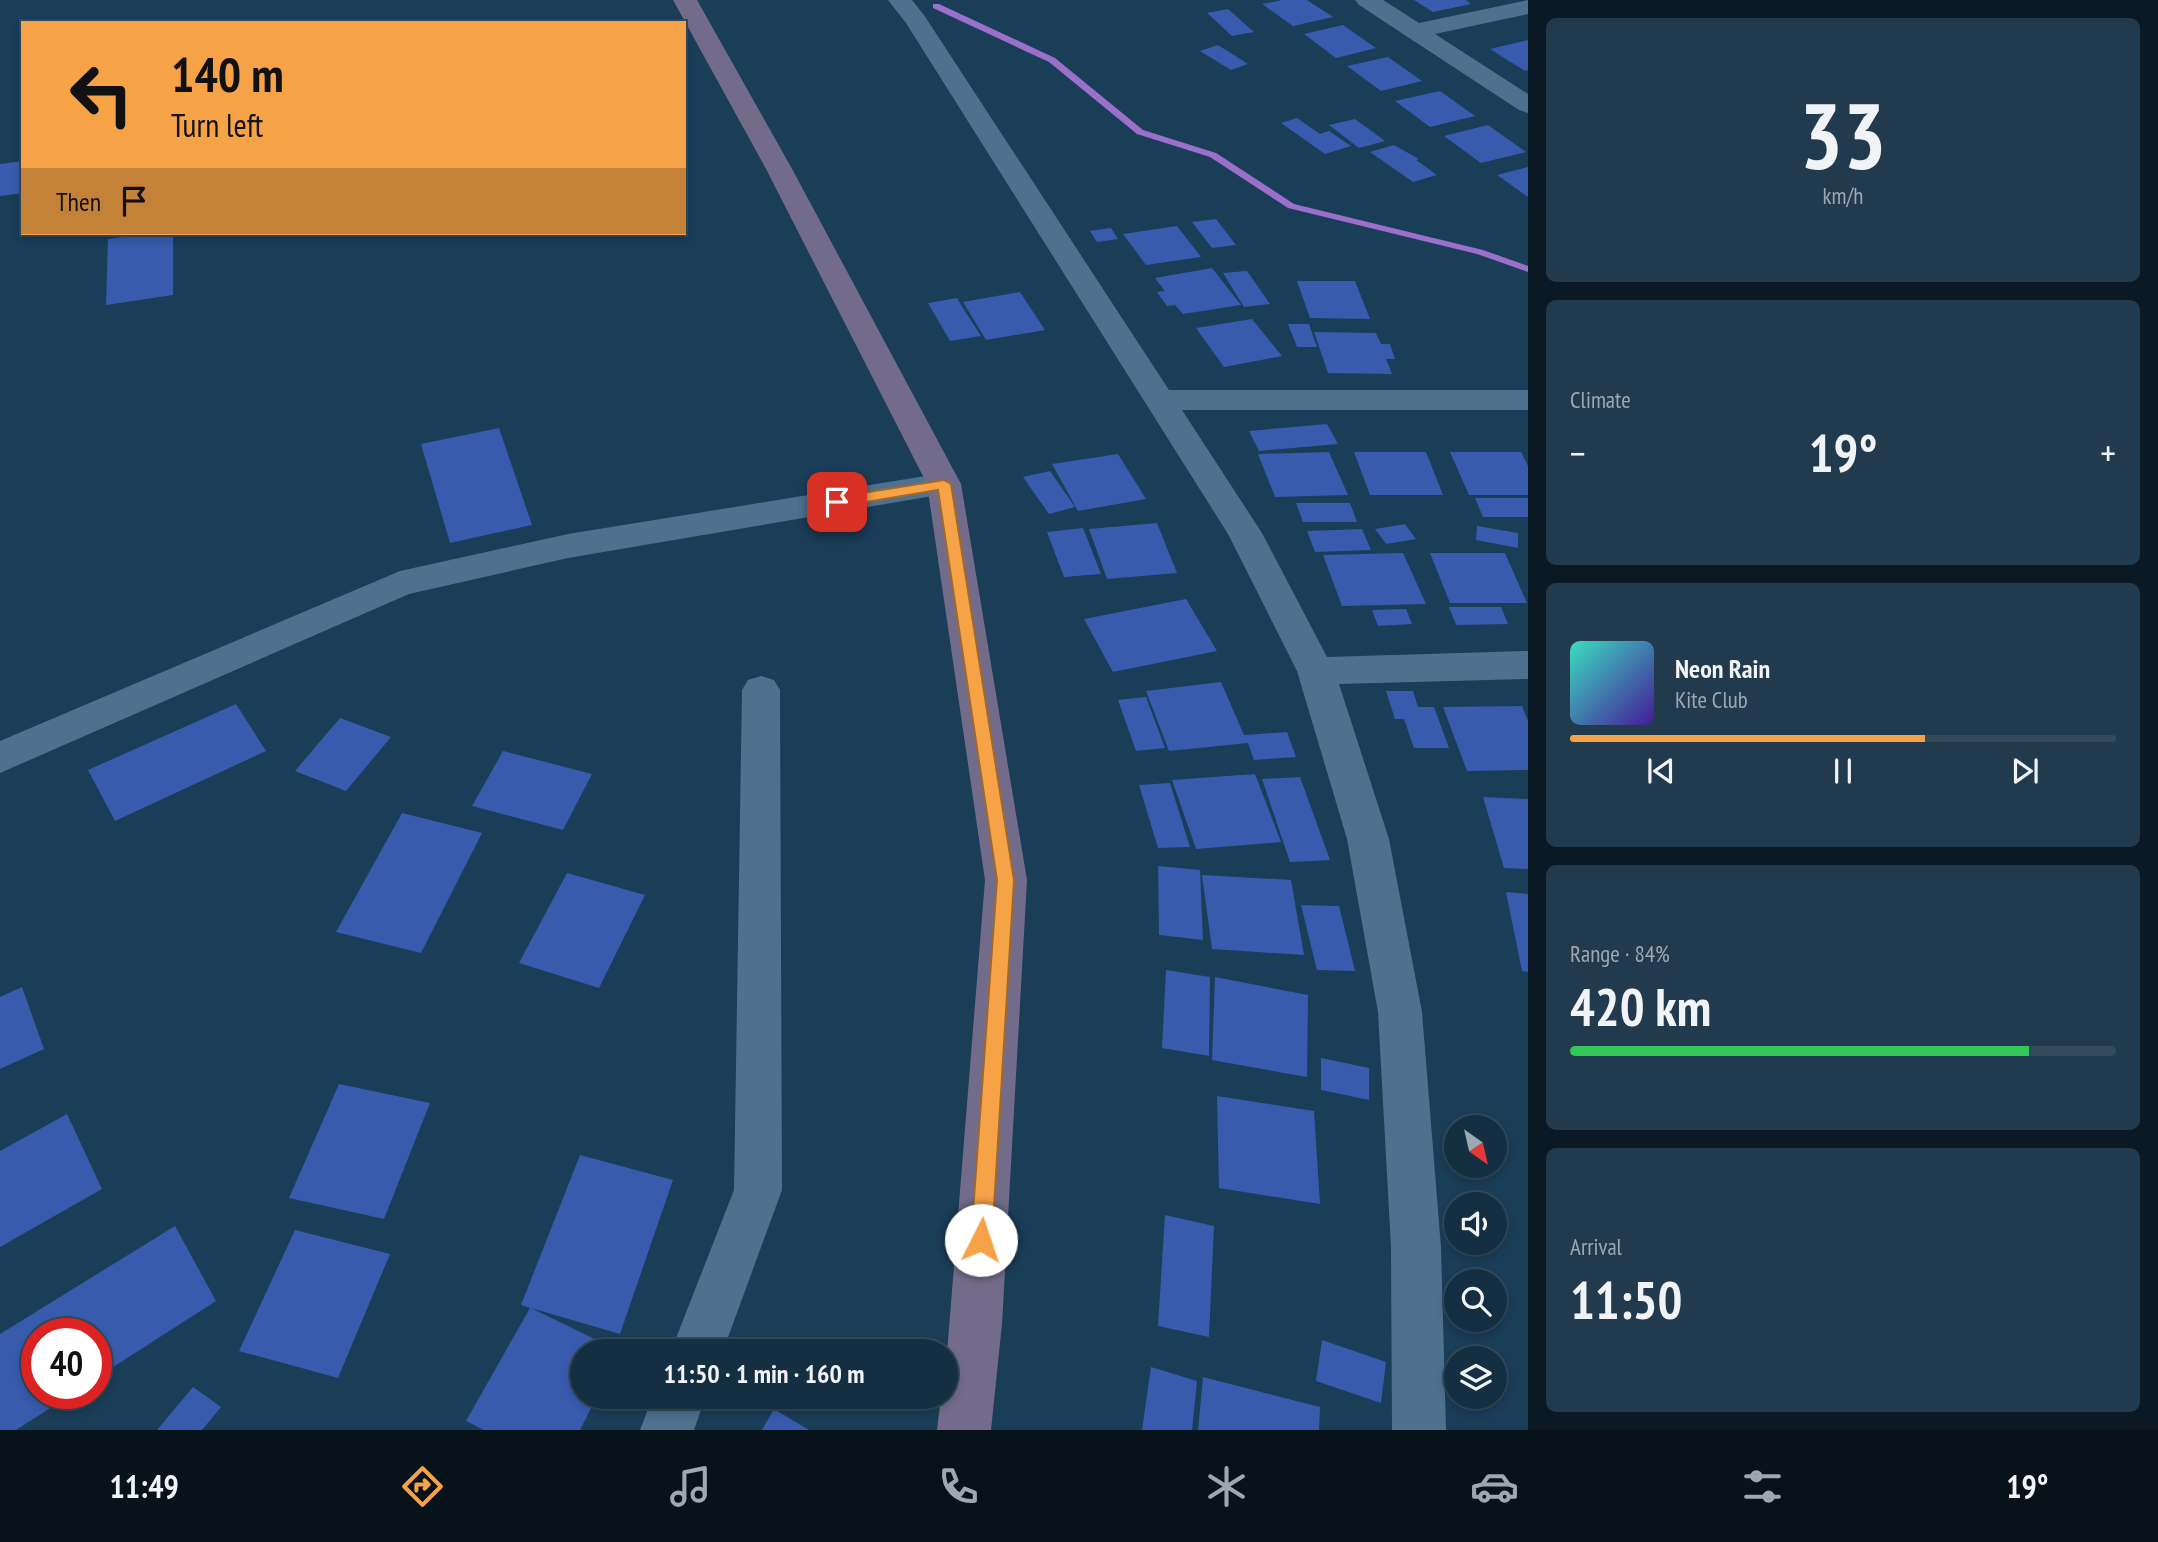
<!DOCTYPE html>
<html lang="en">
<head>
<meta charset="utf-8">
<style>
  :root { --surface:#142e42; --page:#213a4d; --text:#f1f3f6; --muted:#9da8b2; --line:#334a5b; --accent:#f6a247 }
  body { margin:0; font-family:"PT Sans Narrow",sans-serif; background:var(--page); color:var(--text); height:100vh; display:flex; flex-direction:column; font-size:26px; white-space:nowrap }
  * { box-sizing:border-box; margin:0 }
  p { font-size:23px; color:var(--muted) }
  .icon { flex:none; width:38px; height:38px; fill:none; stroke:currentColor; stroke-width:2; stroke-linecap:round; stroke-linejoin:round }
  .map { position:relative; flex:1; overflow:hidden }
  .sheet { display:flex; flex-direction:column; gap:18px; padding:18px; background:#0b1924; width:630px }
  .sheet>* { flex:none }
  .hud { position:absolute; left:21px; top:21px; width:665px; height:214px; border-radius:0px; box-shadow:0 4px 10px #0003,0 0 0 2px var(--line); background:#f6a247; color:#111; overflow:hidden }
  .needle { width:46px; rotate:146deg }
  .buttons { position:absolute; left:1444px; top:1115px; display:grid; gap:14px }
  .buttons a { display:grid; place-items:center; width:63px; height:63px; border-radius:50%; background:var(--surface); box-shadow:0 4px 10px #0003,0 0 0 2px var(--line); font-size:35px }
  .speed { position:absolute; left:21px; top:1318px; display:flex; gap:14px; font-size:35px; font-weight:700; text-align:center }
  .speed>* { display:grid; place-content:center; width:91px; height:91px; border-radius:50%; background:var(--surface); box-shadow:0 4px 10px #0003,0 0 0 2px var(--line); line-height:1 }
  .speed .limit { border:10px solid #d22; background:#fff; color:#111 }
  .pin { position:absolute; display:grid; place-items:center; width:60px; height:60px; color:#fff; margin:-30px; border-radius:14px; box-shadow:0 4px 10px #0006 }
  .me { position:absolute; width:77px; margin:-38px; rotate:4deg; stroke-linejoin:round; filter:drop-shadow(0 0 5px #0008) }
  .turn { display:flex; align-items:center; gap:24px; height:147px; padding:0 35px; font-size:32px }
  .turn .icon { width:91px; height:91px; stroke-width:2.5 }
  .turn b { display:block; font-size:49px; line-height:60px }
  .then { display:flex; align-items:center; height:66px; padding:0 35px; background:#0003; gap:14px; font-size:26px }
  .big { font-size:52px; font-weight:800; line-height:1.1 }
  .sheet .tile { flex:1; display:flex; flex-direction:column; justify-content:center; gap:10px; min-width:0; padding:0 24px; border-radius:10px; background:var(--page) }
  .sheet .dial { align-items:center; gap:0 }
  .dial b { font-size:91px; line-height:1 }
  .song { display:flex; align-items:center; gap:21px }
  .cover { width:84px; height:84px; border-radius:10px; background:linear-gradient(135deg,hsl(170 70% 55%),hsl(260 70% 35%)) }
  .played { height:7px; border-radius:4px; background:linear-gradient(90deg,var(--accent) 65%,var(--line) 65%) }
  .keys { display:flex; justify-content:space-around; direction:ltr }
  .heat { display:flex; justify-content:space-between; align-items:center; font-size:38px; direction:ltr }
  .charge { height:10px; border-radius:5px; background:linear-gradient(90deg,#34c759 84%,var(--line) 0) }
  .trip { position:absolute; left:570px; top:1339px; width:388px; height:70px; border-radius:35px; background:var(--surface); box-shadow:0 4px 10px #0003,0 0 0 2px var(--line); font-weight:800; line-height:70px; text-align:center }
  .tabs { display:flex; height:112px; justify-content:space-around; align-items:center; background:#08121a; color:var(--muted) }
  .tabs .icon { width:49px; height:49px }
  .tabs .selected { color:var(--accent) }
  .tabs b { font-size:32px; color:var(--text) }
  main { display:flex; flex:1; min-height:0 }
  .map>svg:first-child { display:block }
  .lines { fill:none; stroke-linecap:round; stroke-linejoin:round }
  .stream { fill:#9a70ca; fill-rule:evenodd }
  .building { fill:#385bad }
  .street { fill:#4d718f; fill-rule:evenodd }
  .secondary { fill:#726c8a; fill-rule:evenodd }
  .route { fill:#f6a247; stroke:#a0692e; stroke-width:2 }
</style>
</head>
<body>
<main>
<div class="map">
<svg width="1528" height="1430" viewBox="0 0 1528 1430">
  <rect width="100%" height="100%" fill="#1a3d58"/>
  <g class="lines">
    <!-- stream -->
    <path class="stream" d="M 933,4 L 939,4 L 1055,58 L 1143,130 L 1216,153 L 1294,204 L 1483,250 L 1528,266 L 1528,272 L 1477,254 L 1288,208 L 1210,157 L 1137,134 L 1049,62 L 933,8 Z"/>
  </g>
  <!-- building -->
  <g class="building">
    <path d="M 1282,0 L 1307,0 L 1333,17 L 1293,26 L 1262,4 Z"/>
    <path d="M 1414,0 L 1466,0 L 1471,4 L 1433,12 Z"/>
    <path d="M 1228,9 L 1254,32 L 1232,36 L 1207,13 Z"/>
    <path d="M 1343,25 L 1376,48 L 1336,58 L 1304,34 Z"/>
    <path d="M 1528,40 L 1528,70 L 1525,71 L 1490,49 Z"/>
    <path d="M 1218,45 L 1248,64 L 1231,70 L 1200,51 Z"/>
    <path d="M 1388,57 L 1422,81 L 1381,91 L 1347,66 Z"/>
    <path d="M 1440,91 L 1475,116 L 1430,127 L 1395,101 Z"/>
    <path d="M 1297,118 L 1320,134 L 1329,131 L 1351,146 L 1325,154 L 1281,123 Z"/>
    <path d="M 1355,119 L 1385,141 L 1359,148 L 1329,125 Z"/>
    <path d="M 1488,125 L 1526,152 L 1481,163 L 1444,136 Z"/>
    <path d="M 1394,145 L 1419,159 L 1416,160 L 1437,175 L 1413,182 L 1370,152 Z"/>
    <path d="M 23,161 L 23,193 L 0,196 L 0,164 Z"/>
    <path d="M 1528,167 L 1528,197 L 1497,175 Z"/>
    <path d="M 1216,219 L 1236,245 L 1212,248 L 1192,222 Z"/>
    <path d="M 1177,226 L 1201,257 L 1146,265 L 1123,234 Z"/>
    <path d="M 1111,228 L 1118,239 L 1097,242 L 1090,231 Z"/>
    <path d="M 153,233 L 173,233 L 173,295 L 106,305 L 108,239 Z"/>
    <path d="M 1212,268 L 1241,305 L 1183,314 L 1175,305 L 1167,306 L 1157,292 L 1165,291 L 1155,278 Z"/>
    <path d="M 1247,271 L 1270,304 L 1244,307 L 1223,273 Z"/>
    <path d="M 1297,281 L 1355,281 L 1370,319 L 1310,318 Z"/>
    <path d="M 1020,292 L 1045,330 L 986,340 L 963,302 Z"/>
    <path d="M 957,298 L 961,305 L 981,336 L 950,341 L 928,303 Z"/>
    <path d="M 1252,319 L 1282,356 L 1224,367 L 1196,328 Z"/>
    <path d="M 1288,324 L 1309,324 L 1317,347 L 1297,347 Z"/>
    <path d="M 1314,332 L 1376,333 L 1381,344 L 1390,344 L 1395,359 L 1386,359 L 1392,374 L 1328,373 Z"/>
    <path d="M 1327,424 L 1338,444 L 1259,451 L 1249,431 Z"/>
    <path d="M 499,428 L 532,525 L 450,543 L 421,444 Z"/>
    <path d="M 1329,452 L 1348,495 L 1275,497 L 1258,454 Z"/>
    <path d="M 1354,452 L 1426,452 L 1443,495 L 1370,495 Z"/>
    <path d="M 1450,452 L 1521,452 L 1528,466 L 1528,495 L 1469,495 Z"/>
    <path d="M 1118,454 L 1146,499 L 1078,511 L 1052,464 Z"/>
    <path d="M 1050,471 L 1075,507 L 1049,514 L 1023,477 Z"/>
    <path d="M 1475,498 L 1528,498 L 1528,517 L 1483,517 Z"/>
    <path d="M 1296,503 L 1350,503 L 1357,522 L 1303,522 Z"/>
    <path d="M 1157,523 L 1177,573 L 1107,579 L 1089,529 Z"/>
    <path d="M 1405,524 L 1416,539 L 1386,544 L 1375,529 Z"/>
    <path d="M 1477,526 L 1518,533 L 1518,548 L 1476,540 Z"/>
    <path d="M 1083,528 L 1101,574 L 1064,577 L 1047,532 Z"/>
    <path d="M 1362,529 L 1371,550 L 1315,552 L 1307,531 Z"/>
    <path d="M 1403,553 L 1426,604 L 1342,606 L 1323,555 Z"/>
    <path d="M 1430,553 L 1505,553 L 1527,603 L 1450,603 Z"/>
    <path d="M 1186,599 L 1217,651 L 1113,672 L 1084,619 Z"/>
    <path d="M 1449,607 L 1501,607 L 1508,624 L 1456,625 Z"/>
    <path d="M 1406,609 L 1412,624 L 1378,626 L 1372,610 Z"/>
    <path d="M 1221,682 L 1244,735 L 1287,732 L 1296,757 L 1254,760 L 1248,743 L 1169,751 L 1146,691 Z"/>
    <path d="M 1386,691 L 1413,691 L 1418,707 L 1434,707 L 1449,748 L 1414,748 L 1404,719 L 1395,719 Z"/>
    <path d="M 1146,697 L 1165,748 L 1136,751 L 1118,700 Z"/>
    <path d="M 236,704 L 266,751 L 115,821 L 88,770 Z"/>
    <path d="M 1522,706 L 1528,721 L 1528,770 L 1467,771 L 1443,707 Z"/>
    <path d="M 340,718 L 391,737 L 346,791 L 295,771 Z"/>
    <path d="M 503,751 L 592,774 L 563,830 L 472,806 Z"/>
    <path d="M 1255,774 L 1281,842 L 1196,849 L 1172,780 Z"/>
    <path d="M 1300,777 L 1330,860 L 1290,862 L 1262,779 Z"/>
    <path d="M 1170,783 L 1190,847 L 1158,848 L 1139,785 Z"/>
    <path d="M 1483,797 L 1528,799 L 1528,869 L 1504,868 Z"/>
    <path d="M 402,813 L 482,833 L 421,953 L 336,932 Z"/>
    <path d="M 1158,866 L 1200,870 L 1203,940 L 1159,935 Z"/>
    <path d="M 567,873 L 645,895 L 599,988 L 519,963 Z"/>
    <path d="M 1202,875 L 1291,880 L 1304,955 L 1212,949 Z"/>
    <path d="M 1506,892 L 1528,894 L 1528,972 L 1522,971 Z"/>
    <path d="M 1301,905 L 1339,906 L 1355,971 L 1317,970 Z"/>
    <path d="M 1166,970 L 1210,977 L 1209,1056 L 1162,1048 Z"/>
    <path d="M 1215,977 L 1308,995 L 1307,1077 L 1212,1060 Z"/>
    <path d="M 22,987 L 44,1049 L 0,1069 L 0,997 Z"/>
    <path d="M 1321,1058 L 1369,1068 L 1369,1100 L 1321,1090 Z"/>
    <path d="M 339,1084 L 430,1103 L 384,1219 L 289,1198 Z"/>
    <path d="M 1217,1096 L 1314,1111 L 1320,1204 L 1219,1188 Z"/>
    <path d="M 67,1114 L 102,1189 L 0,1247 L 0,1151 Z"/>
    <path d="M 580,1155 L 673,1180 L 620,1334 L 531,1308 L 619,1351 L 583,1351 L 583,1396 L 597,1396 L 580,1430 L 484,1430 L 466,1421 L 530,1308 L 521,1305 Z"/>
    <path d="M 1165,1215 L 1214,1226 L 1209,1337 L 1158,1326 Z"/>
    <path d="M 175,1226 L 216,1301 L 96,1378 L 96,1334 L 37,1334 L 37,1393 L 74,1393 L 16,1430 L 0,1430 L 0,1334 Z"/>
    <path d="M 295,1230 L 390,1254 L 338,1378 L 239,1351 Z"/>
    <path d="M 1322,1340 L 1386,1362 L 1381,1403 L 1316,1381 Z"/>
    <path d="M 1151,1367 L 1197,1381 L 1192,1430 L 1142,1430 Z"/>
    <path d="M 1203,1377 L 1320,1407 L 1319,1430 L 1198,1430 Z"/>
    <path d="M 193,1387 L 221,1407 L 202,1430 L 157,1430 Z"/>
    <path d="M 774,1409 L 809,1430 L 762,1430 Z"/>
  </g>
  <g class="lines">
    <!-- street -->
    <g class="street">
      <path d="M 888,0 L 912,0 L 924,15 L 1169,390 L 1528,390 L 1528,410 L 1182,410 L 1262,533 L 1327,657 L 1528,651 L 1528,679 L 1339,684 L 1389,839 L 1422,1012 L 1441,1247 L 1446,1430 L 1392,1430 L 1391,1247 L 1378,1012 L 1347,839 L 1297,671 L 1228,534 L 906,23 Z"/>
      <path d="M 1355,0 L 1383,0 L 1419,23 L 1528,0 L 1528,14 L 1435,34 L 1528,94 L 1528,113 L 1519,110 L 1359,5 Z"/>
      <path d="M 944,473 L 956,476 L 961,484 L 956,492 L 568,558 L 409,594 L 0,773 L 0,741 L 400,571 L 568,534 Z"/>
      <path d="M 761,676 L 774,680 L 780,690 L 782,1190 L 723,1351 L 671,1351 L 734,1190 L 742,690 L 748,680 Z"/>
      <path d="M 653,1396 L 706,1396 L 694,1430 L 640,1430 Z"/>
    </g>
    <!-- secondary -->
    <path class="secondary" d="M 673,0 L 697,0 L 791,167 L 961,484 L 1027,880 L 1002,1324 L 991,1430 L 937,1430 L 941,1396 L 947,1396 L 947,1353 L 985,880 L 927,484 L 765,167 Z"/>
  </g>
  <!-- route -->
  <path class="route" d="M 944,480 L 951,484 L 1014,880 L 992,1240 L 989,1247 L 981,1250 L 974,1247 L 971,1240 L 997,880 L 938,490 L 837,507 L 830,502 L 837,497 Z"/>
</svg>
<div class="buttons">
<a><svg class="needle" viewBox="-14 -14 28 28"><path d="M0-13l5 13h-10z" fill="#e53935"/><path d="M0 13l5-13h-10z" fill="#9da8b2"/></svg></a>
<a><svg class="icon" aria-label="sound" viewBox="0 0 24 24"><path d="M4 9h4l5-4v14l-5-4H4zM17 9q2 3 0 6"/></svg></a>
<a><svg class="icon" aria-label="search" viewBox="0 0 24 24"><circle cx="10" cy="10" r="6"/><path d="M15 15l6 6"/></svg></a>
<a><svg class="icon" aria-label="layers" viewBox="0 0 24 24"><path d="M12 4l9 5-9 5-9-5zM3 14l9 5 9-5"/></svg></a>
</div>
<div class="speed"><div class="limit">40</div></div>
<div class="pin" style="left:837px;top:502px;background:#d93025"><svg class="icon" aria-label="arrive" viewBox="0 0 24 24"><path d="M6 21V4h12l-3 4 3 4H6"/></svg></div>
<svg class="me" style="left:981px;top:1240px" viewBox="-20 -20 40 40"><circle r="19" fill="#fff"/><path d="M0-13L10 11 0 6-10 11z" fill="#f6a247"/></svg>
<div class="trip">11:50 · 1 min · 160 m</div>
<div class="hud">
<div class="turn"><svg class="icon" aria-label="left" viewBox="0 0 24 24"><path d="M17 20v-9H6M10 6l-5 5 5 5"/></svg><div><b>140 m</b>Turn left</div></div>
<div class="then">Then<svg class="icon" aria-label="arrive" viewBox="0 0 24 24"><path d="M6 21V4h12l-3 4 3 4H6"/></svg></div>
</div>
</div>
<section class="sheet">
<div class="tile dial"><b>33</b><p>km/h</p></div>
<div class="tile"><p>Climate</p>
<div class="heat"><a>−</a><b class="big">19°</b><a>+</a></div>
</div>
<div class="tile">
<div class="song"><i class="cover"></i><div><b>Neon Rain</b><p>Kite Club</p></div></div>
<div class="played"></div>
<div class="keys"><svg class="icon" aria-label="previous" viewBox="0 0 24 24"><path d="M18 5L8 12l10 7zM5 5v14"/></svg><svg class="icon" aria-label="pause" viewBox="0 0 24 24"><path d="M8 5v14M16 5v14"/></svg><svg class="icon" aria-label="next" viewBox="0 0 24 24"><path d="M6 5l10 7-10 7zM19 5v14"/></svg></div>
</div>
<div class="tile"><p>Range · 84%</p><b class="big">420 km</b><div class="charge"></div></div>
<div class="tile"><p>Arrival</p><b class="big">11:50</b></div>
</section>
</main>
<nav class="tabs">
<b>11:49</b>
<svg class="icon selected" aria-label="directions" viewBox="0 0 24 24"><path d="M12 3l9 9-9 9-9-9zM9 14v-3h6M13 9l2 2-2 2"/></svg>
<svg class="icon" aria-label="music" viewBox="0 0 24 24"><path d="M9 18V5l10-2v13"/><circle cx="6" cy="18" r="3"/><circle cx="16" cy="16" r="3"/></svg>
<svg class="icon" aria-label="phone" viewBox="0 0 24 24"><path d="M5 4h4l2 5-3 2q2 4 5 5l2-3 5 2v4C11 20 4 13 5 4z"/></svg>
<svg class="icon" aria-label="climate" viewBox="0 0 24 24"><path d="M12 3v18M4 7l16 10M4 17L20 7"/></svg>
<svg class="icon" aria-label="car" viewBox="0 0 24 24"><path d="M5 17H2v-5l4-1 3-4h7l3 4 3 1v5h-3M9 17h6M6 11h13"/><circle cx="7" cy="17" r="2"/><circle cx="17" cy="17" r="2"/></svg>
<svg class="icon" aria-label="filters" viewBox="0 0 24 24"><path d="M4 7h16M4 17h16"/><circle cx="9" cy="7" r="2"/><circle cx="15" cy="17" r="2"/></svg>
<b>19°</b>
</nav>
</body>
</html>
